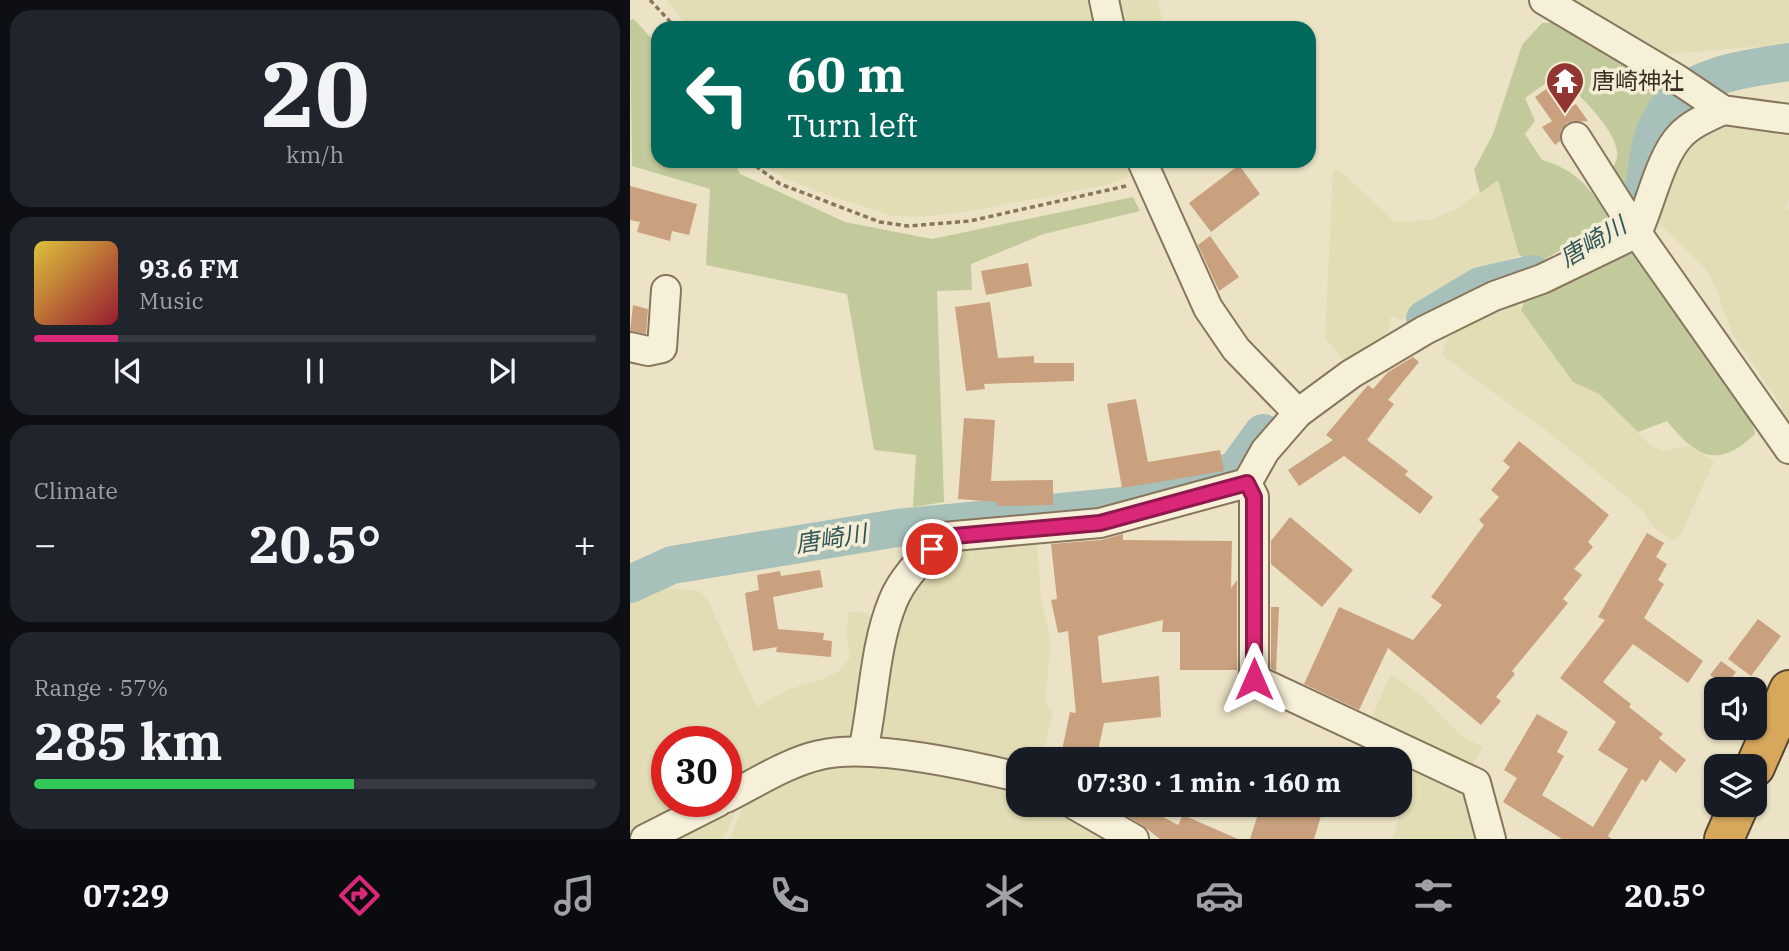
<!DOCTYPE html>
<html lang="en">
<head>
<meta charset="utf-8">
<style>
  :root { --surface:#171b24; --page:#20242c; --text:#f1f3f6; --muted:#9ea1a6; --line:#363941; --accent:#db2777 }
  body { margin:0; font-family:"IBM Plex Serif","Noto Sans JP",serif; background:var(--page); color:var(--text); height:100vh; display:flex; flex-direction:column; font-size:26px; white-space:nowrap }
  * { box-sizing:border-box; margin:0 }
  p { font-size:23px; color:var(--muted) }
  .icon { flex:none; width:38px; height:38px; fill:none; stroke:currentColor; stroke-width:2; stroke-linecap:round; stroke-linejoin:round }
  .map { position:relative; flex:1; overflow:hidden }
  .panel { display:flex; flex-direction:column; gap:10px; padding:10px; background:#0d0f14; width:630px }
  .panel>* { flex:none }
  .hud { position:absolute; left:21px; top:21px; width:665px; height:147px; border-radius:21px; box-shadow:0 2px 5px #0004; background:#00695c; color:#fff; overflow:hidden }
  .controls { position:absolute; left:1074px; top:677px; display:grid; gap:14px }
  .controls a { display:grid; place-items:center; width:63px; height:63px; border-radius:14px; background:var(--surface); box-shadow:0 2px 5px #0004; font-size:35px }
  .speed { position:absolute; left:21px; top:726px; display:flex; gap:14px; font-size:35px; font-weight:700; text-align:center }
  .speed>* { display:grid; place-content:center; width:91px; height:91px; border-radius:50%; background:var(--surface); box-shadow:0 2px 5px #0004; line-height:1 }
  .speed .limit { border:10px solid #d22; background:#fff; color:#111 }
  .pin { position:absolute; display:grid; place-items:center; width:60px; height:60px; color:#fff; margin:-30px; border:4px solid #fff; border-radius:50%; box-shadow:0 2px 7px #0007 }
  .me { position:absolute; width:77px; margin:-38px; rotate:0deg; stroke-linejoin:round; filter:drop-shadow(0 0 5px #0008) }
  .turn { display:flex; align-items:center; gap:24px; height:147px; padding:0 21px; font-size:32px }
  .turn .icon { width:91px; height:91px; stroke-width:2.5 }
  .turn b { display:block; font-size:49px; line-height:60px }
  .big { font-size:52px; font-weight:700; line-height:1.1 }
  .panel .tile { flex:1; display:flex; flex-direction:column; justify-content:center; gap:10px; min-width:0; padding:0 24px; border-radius:21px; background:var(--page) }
  .panel .dial { align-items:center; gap:0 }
  .dial b { font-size:91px; line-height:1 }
  .song { display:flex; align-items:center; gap:21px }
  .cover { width:84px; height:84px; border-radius:10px; background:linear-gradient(135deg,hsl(50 70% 55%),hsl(350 70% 35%)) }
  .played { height:7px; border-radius:4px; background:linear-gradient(90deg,var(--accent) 15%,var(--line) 15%) }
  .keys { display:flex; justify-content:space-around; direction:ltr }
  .heat { display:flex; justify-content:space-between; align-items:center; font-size:38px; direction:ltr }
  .charge { height:10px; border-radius:5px; background:linear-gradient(90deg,#34c759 57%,var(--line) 0) }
  .trip { position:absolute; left:376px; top:747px; width:406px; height:70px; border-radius:21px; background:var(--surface); box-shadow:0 2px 5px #0004; font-weight:700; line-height:70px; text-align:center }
  .tabs { display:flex; height:112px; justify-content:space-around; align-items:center; background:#090b0e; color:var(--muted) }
  .tabs .icon { width:49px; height:49px }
  .tabs .current { color:var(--accent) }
  .tabs b { font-size:32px; color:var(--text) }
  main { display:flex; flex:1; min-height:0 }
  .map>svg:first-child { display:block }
  .farmland { fill:#e2ddb4 }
  .green { fill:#c2ca9b }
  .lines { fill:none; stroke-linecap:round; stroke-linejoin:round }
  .river { stroke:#a7c0ba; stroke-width:38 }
  .building { fill:#c9a17e }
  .minor-casing { stroke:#87765d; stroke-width:32 }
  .highway-casing { stroke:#554431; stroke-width:42 }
  .path { stroke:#87765d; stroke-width:3.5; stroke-dasharray:5 3.5; stroke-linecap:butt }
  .minor { stroke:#f7f0d9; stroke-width:28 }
  .highway { stroke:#d7a85c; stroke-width:38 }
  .route-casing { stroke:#8e194d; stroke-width:18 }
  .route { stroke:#db2777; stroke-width:12 }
  .labels { text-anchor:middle; stroke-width:7; stroke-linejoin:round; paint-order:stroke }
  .poi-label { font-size:23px; fill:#382d20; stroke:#f4edd6; text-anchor:start }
  .water-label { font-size:24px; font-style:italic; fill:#305757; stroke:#f4edd6 }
</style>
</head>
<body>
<main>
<section class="panel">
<div class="tile dial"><b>20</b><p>km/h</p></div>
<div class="tile">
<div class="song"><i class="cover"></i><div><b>93.6 FM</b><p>Music</p></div></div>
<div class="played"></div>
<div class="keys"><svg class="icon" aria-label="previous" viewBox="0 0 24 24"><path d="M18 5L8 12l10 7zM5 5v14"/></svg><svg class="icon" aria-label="pause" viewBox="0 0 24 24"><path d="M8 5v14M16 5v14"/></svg><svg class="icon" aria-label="next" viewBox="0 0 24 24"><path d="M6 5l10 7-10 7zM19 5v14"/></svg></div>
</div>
<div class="tile"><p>Climate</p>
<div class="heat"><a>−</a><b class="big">20.5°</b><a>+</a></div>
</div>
<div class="tile"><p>Range · 57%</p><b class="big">285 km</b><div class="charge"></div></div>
</section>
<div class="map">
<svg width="1159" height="839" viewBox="0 0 1159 839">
  <rect width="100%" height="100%" fill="#ece3c6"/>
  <!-- farmland -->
  <g class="farmland">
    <path d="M 36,0 L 467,0 L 473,28 L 59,28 Z"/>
    <path d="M 486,0 L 528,0 L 534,28 L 492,28 Z"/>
    <path d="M 945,0 L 1159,0 L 1159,44 L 1037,54 Z"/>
    <path d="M 1126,122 L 1159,128 L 1159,200 L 1156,208 L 1159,210 L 1159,429 L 1151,405 L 1103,335 L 1085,286 L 1075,268 L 1029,223 L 1031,200 L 1051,149 L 1089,124 Z"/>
    <path d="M 127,161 L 504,161 L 504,164 L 498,177 L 475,185 L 347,210 L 293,217 L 263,216 L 201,196 L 156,179 Z"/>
    <path d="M 708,169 L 765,222 L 800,220 L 826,209 L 868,179 L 889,255 L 841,277 L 772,320 L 761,316 L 759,331 L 715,361 L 695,339 L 703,170 Z"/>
    <path d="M 878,303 L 888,305 L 943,382 L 969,394 L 1018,443 L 1032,451 L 1058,446 L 1084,461 L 1050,536 L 1043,541 L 1023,527 L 1012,510 L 926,438 L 812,355 L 816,342 L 833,324 Z"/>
    <path d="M 407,542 L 411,600 L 421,643 L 415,702 L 423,711 L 412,759 L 388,760 L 388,768 L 249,744 L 248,731 L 274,600 L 318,548 Z"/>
    <path d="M 28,587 L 70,591 L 78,601 L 127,707 L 157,690 L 196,678 L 210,670 L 220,657 L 216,633 L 219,612 L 239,613 L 240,620 L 248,625 L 227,731 L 220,740 L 96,788 L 96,742 L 37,742 L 37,802 L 69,802 L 0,837 L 0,601 Z"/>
    <path d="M 761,674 L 792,696 L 834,737 L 853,747 L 839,770 L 740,721 Z"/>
    <path d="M 202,763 L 349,780 L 388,788 L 388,805 L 424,805 L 478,839 L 100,839 L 114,802 L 167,776 Z"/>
    <path d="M 786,767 L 822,785 L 839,798 L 848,839 L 763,839 L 777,784 Z"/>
    <path d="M 107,808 L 93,839 L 43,839 L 96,809 Z"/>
  </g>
  <!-- green -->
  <g class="green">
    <path d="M 4,19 L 28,46 L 28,161 L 104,161 L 110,174 L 215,222 L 302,239 L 503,197 L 510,211 L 414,234 L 341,264 L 342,290 L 307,291 L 314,502 L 283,507 L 286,455 L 244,450 L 217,294 L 76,265 L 80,189 L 2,166 L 0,20 Z"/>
    <path d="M 933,22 L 1068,103 L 1029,152 L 1007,169 L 1005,195 L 1000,204 L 980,173 C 982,168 986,163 987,158 C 992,134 944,89 927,75 L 895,98 L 905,121 L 895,134 L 912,160 C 946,169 964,191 980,222 L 908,263 L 889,255 L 868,180 L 850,193 L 844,170 L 863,134 L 892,45 L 912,23 Z"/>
    <path d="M 994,248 L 1008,253 L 1121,420 L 1125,434 C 1088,470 1066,457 1037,421 L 1008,432 L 969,394 L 943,382 L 891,310 L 896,297 Z"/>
  </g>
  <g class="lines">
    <!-- river -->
    <g class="river">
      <path d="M 1003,218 C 1014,204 1016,173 1019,155 C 1031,79 1094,72 1159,62"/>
      <path d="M 795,319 L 850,286 L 903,274"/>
      <path d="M 0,584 L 42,565 L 267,528 L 493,506 L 606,470 L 633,433"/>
    </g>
  </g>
  <!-- building -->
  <g class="building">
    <path d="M 922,85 L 939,108 L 946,104 L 958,121 L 937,123 L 931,130 L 930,141 L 925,145 L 912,127 L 922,121 L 905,97 Z"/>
    <path d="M 609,165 L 630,194 L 581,232 L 559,203 Z"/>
    <path d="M 0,186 L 67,204 L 59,235 L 42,231 L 40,241 L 7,232 L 10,222 L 0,220 Z"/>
    <path d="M 580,236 L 609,277 L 589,291 L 568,245 Z"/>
    <path d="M 398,263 L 402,286 L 356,295 L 351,271 Z"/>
    <path d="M 360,302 L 368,358 L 404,356 L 404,363 L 444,363 L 444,381 L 354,384 L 355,389 L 336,391 L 325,307 Z"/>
    <path d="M 3,305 L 18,309 L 16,334 L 0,331 Z"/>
    <path d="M 783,357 L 789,362 L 758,400 L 764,404 L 737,440 L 778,471 L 775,475 L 803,497 L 790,514 L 714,456 L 669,486 L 658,470 L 703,440 L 696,435 L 738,385 L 743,389 L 758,372 Z"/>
    <path d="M 506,399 L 518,462 L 590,450 L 594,471 L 492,488 L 477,404 Z"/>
    <path d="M 334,418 L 365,420 L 361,481 L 423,480 L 423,505 L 367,506 L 367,502 L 328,499 Z"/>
    <path d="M 889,441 L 979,515 L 958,542 L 963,547 L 944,569 L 952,575 L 933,599 L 938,603 L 882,671 L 885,674 L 866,697 L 871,701 L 851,725 L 758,648 L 729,710 L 674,684 L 709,607 L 783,640 L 812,605 L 801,597 L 854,525 L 849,520 L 869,497 L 861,490 L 880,467 L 873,461 Z"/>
    <path d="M 660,517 L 723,570 L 692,607 L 641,564 L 641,541 Z"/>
    <path d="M 1017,533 L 1034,543 L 1026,557 L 1037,564 L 1028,580 L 1034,584 L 1014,618 L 1073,661 L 1058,683 L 1003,644 L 973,682 L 1001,704 L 999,707 L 1033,734 L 1029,738 L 1056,760 L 1046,773 L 1030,760 L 1016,782 L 1012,779 L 978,836 L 982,839 L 932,839 L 873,802 L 887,778 L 874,770 L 907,714 L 938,732 L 927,752 L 934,756 L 912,795 L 963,827 L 998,769 L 968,750 L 986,722 L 930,678 L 975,620 L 968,617 Z"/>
    <path d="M 493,534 L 493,540 L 602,541 L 601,588 L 607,580 L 607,670 L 550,670 L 550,632 L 532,632 L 533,620 L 468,636 L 472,683 L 529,676 L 531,717 L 474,723 L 466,760 L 430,760 L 440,712 L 446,713 L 438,631 L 428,633 L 421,600 L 427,599 L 421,544 L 471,540 Z"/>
    <path d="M 190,570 L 193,587 L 143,597 L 148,629 L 194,633 L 193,640 L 202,641 L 201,657 L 146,652 L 147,647 L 123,651 L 115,593 L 129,590 L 127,575 L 150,571 L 151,576 Z"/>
    <path d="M 641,607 L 649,607 L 646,671 L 641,668 Z"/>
    <path d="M 1128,619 L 1151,636 L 1121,676 L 1098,659 Z"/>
    <path d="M 1091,661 L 1106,672 L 1096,686 L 1080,675 Z"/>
    <path d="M 478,805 L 511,805 L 548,825 L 553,815 L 608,839 L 530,839 L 512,825 Z"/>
    <path d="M 631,805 L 653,805 L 691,816 L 684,839 L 620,839 Z"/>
  </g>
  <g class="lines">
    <defs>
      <g id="minor">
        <path d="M 474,0 L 480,28"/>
        <path d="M 914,0 L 1047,79 L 1093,110 L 1159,119"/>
        <path d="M 946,137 L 1007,233 L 1159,449"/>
        <path d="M 512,161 L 578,308 L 606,349 L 668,413"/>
        <path d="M 0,347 L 18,351 L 32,348 L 36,290"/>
        <path d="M 617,483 L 624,497 L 624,679 L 846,783 L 861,839"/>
        <path d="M 233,751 C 244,702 244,647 263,601 C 273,576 295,556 313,537 L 470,523 L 617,483 L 635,451 L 668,413 L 721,374 L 795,330 L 864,296 L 912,279 L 1007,233 C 1020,206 1030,157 1050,136 C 1061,124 1078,117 1093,110"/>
        <path d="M 96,798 C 126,783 158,762 190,755 C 239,743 338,765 388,777"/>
        <path d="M 445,805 L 504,839"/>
        <path d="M 15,839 L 88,802"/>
      </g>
      <g id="highway">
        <path d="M 1125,767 L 1159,690"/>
        <path d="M 1094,839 L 1109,805"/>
      </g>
    </defs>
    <!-- minor casing -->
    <use href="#minor" class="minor-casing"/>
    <!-- highway casing -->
    <use href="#highway" class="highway-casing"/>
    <!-- path -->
    <g class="path">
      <path d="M 20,0 L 46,28"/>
      <path d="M 119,161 L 150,184 L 250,222 L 278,226 L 340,221 L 496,186"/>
    </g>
    <!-- minor -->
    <use href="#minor" class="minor"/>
    <!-- highway -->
    <use href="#highway" class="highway"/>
  </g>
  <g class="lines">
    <defs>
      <path id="route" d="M 302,549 L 313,537 L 470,523 L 617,483 L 624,497 L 624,679"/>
    </defs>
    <!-- route casing -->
    <use href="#route" class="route-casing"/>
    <!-- route -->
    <use href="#route" class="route"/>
  </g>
  <!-- icons -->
  <defs>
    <symbol id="temple-pin" viewBox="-11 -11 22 30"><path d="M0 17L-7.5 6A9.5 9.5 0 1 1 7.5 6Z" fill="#933530" stroke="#f4edd6"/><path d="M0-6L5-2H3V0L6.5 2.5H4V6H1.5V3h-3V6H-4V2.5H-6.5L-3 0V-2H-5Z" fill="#fff"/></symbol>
  </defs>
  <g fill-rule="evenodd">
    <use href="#temple-pin" x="913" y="59" width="44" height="60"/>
  </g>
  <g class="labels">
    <!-- poi labels -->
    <g class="poi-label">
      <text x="962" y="89">唐崎神社</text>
    </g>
    <!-- water labels -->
    <g class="water-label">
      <text transform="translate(963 242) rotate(-31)" y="8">唐崎川</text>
      <text transform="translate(201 539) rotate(-9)" y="8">唐崎川</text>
    </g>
  </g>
</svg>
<div class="controls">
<a><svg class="icon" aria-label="sound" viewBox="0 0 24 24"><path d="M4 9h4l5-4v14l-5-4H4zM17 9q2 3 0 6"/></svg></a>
<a><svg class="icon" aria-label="layers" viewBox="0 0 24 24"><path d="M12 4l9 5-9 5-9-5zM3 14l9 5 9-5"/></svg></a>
</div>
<div class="speed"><div class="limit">30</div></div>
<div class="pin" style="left:302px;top:549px;background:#d93025"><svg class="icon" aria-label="arrive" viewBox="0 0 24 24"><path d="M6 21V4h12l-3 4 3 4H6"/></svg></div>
<svg class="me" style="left:624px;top:679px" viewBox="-20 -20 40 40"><path d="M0-17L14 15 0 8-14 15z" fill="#db2777" stroke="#fff" stroke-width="4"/></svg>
<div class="trip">07:30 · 1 min · 160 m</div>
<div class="hud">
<div class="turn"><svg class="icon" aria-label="left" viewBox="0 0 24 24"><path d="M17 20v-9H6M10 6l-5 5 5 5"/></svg><div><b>60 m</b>Turn left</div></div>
</div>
</div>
</main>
<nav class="tabs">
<b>07:29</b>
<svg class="icon current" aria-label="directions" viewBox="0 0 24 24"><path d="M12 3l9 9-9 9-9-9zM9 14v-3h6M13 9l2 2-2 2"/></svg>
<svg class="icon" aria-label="music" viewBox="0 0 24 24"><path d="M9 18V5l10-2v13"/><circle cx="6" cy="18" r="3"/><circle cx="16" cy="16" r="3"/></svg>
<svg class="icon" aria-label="phone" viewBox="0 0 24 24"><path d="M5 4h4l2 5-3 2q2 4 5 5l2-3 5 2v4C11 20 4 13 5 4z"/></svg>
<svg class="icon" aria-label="climate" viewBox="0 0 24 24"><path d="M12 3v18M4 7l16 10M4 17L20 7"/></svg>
<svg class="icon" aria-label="car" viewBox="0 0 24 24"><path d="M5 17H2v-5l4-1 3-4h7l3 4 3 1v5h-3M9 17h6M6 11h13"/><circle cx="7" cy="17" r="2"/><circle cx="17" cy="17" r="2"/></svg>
<svg class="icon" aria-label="filters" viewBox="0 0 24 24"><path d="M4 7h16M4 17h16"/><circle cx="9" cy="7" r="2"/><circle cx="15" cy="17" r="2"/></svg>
<b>20.5°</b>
</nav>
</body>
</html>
